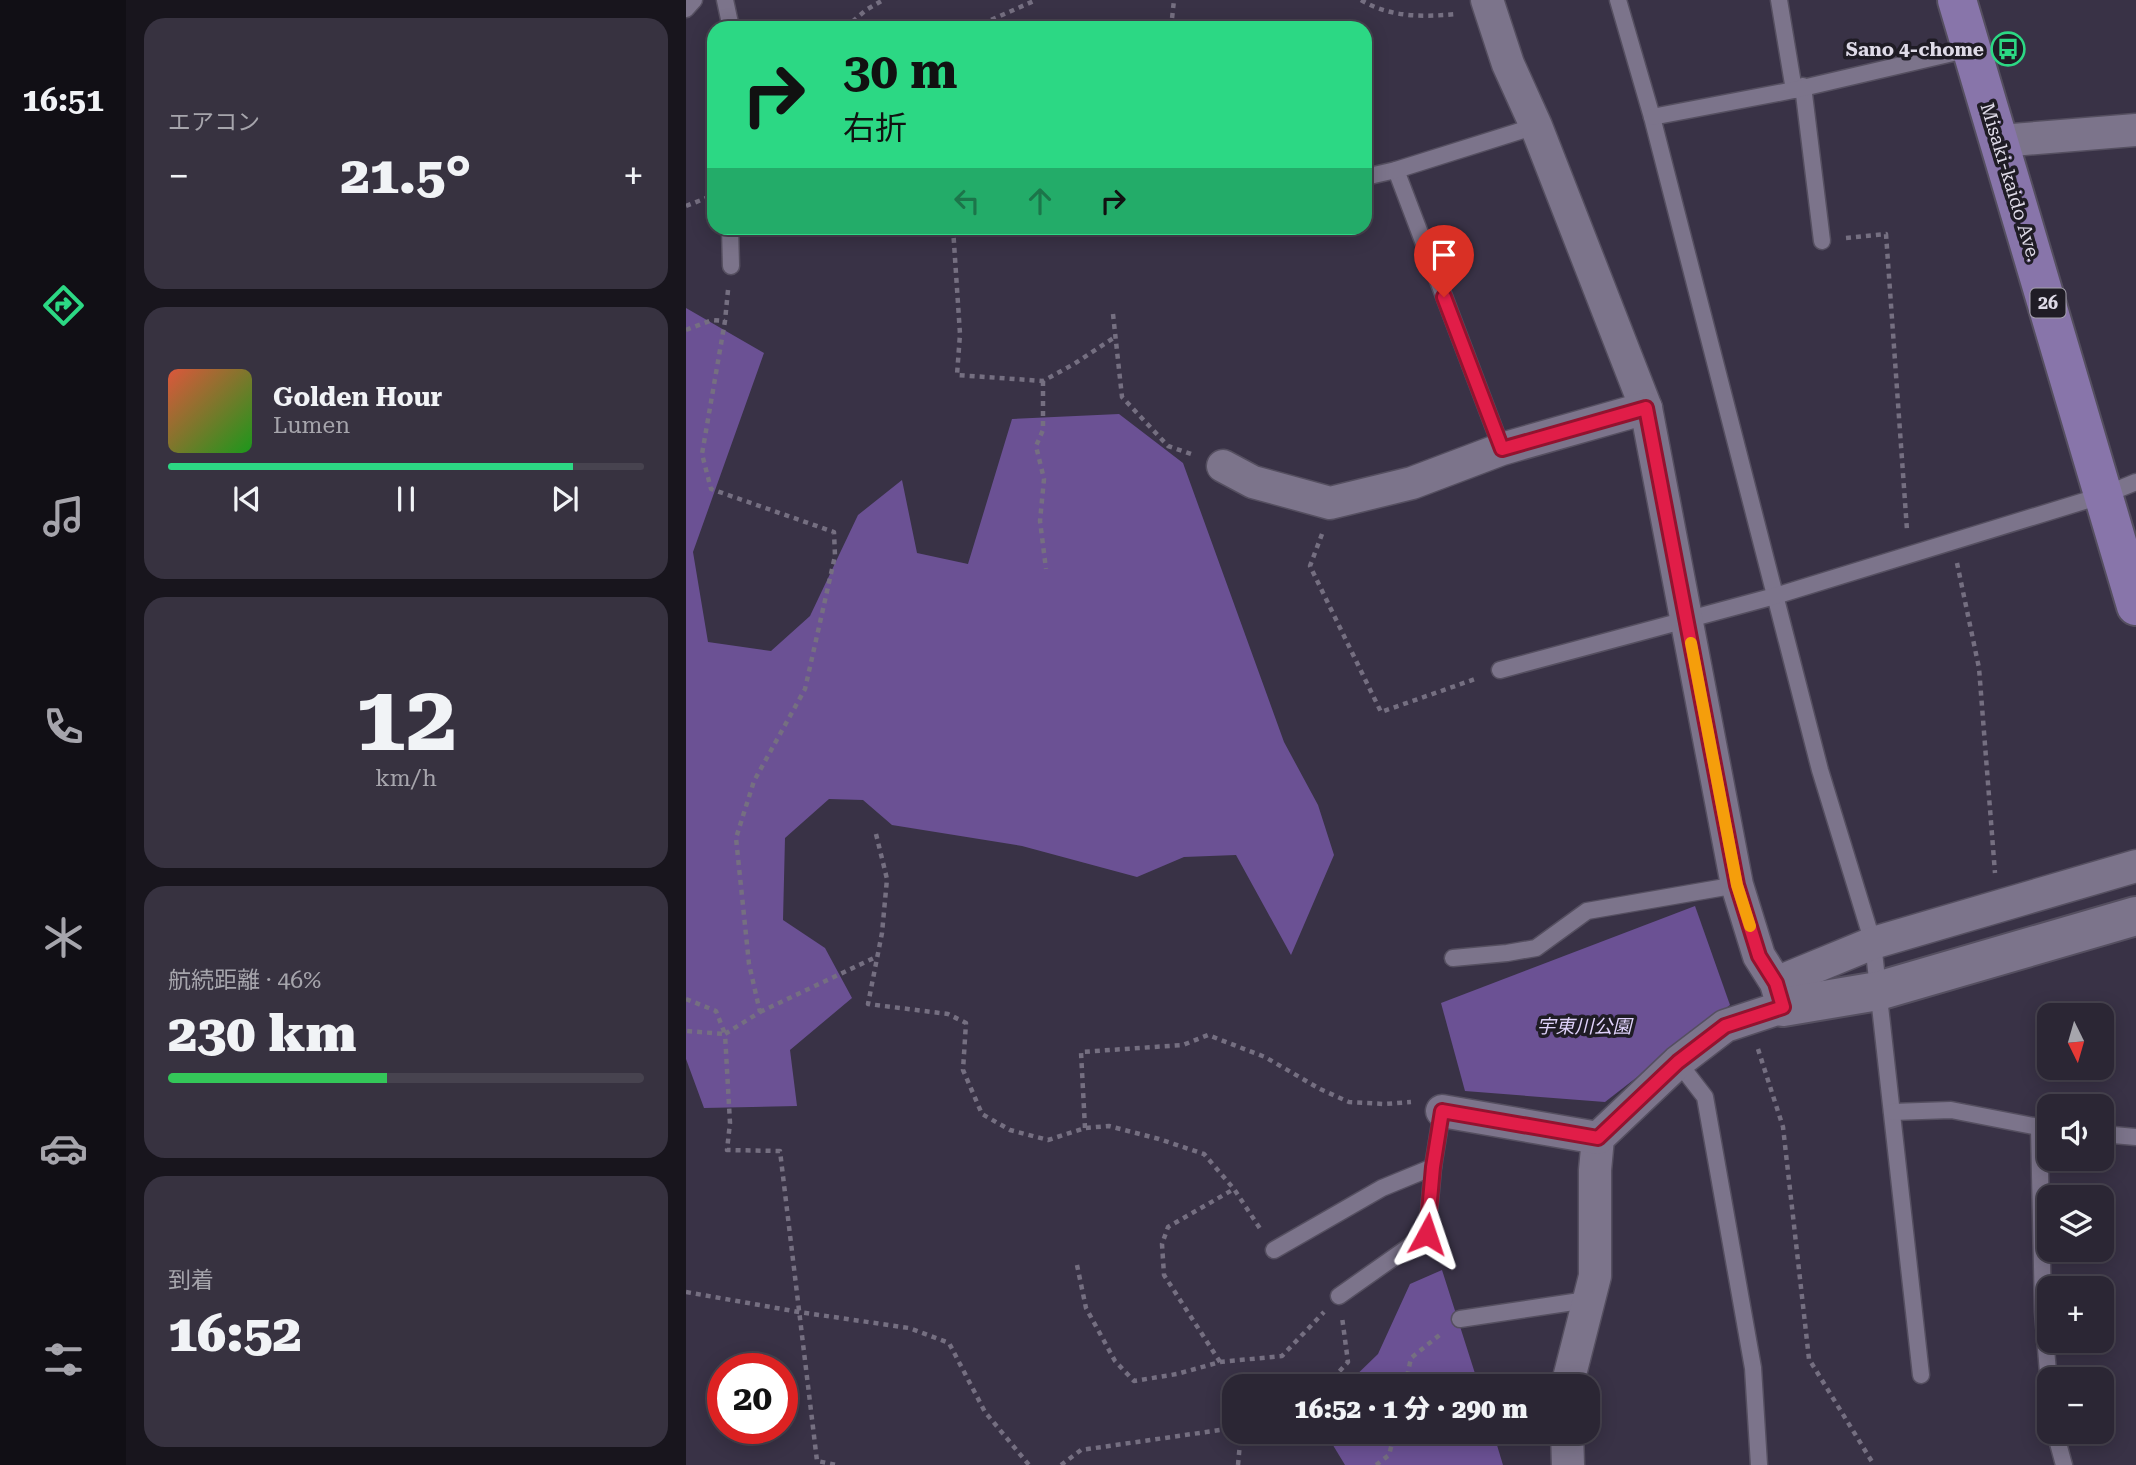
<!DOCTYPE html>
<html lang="ja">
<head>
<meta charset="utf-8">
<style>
  :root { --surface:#2b2634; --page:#373240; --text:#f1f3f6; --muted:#a6a5ac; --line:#47434f; --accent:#2cd884 }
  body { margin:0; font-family:"Roboto Serif","Noto Sans JP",serif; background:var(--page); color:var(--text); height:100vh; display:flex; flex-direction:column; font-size:26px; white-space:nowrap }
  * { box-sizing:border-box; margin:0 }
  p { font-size:23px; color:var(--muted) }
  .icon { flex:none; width:38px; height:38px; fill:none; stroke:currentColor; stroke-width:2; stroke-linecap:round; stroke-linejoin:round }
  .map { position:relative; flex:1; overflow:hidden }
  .sheet { display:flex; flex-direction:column; gap:18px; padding:18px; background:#18151d; width:560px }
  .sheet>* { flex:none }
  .hud { position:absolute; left:21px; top:21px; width:665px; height:214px; border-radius:21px; box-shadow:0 4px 18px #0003,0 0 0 2px var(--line); background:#2cd884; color:#111; overflow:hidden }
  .needle { width:46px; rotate:175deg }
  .buttons { position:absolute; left:1351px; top:1003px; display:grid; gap:14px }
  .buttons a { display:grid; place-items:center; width:77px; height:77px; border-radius:14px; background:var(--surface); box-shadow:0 4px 18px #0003,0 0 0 2px var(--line); font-size:35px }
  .speed { position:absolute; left:21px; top:1353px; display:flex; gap:14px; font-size:35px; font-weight:700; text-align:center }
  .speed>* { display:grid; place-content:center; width:91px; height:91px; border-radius:50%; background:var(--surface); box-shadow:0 4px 18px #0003,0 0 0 2px var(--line); line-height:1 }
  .speed .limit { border:10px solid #d22; background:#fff; color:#111 }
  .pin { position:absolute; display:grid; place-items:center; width:60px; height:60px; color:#fff; margin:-72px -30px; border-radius:50% 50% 50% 0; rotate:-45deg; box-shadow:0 0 7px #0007 }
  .pin .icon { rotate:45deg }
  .me { position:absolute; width:77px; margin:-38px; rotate:5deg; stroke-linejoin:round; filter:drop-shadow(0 0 5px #0008) }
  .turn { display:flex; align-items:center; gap:24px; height:147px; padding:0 21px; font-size:32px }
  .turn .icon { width:91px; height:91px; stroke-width:2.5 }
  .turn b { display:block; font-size:49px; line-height:60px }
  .lanes { display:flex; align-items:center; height:66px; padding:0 21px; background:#0003; justify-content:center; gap:35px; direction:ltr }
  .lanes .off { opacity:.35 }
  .big { font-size:52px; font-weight:800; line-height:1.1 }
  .sheet .card { flex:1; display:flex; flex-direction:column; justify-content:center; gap:10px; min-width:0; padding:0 24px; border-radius:21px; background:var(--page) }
  .sheet .dial { align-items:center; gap:0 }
  .dial b { font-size:91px; line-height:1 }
  .song { display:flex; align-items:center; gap:21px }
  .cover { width:84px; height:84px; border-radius:10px; background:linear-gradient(135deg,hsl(10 70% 55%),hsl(120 70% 35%)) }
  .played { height:7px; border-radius:4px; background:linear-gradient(90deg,var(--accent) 85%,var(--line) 85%) }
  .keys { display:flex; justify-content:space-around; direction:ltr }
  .heat { display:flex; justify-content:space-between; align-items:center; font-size:38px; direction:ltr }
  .charge { height:10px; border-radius:5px; background:linear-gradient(90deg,#34c759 46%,var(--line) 0) }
  .trip { position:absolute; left:536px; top:1374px; width:378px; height:70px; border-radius:21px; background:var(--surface); box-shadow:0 4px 18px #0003,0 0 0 2px var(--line); font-weight:800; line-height:70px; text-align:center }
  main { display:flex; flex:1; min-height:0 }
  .menu { display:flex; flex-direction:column; width:126px; justify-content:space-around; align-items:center; background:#110f15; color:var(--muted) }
  .menu .icon { width:49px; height:49px }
  .menu .on { color:var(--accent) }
  .menu b { font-size:32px; color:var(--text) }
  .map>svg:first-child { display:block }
  .green { fill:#6b5194 }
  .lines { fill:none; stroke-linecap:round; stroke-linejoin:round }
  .service-casing { stroke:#554f60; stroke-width:19 }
  .minor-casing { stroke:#554f60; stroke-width:35 }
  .tertiary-casing { stroke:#554f60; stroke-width:42 }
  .primary-casing { stroke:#554f60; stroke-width:42 }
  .path { stroke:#756f81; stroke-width:4.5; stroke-dasharray:5 5; stroke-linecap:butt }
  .service { stroke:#7c748b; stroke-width:16 }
  .minor { stroke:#7c748b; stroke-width:32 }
  .tertiary { stroke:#7c748b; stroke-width:38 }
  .primary { stroke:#8875aa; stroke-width:38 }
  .route-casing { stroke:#92132f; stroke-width:18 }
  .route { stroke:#e11d48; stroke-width:12 }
  .slow { stroke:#f59e0b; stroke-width:12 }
  .labels { text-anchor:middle; stroke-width:7; stroke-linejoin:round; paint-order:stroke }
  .shield { fill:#1f1c25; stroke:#a5a1ad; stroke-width:2 }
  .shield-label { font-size:18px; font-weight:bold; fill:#dedae7 }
  .poi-label { font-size:19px; font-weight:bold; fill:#dedae7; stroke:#1f1c25; text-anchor:end }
  .street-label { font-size:19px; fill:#dedae7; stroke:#1f1c25 }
  .park-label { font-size:19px; font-style:italic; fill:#dfd2fa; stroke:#1f1c25 }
</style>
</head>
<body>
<main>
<nav class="menu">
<b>16:51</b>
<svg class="icon on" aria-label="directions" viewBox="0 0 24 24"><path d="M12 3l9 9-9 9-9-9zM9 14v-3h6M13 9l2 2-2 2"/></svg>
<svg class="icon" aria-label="music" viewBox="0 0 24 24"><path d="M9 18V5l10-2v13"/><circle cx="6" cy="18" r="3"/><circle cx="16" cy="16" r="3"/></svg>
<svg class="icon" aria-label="phone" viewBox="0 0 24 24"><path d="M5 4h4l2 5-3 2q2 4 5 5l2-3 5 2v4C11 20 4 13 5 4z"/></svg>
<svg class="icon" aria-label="climate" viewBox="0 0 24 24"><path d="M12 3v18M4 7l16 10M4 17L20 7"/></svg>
<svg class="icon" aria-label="car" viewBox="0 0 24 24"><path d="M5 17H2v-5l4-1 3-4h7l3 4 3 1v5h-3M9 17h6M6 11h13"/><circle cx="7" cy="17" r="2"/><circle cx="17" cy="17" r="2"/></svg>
<svg class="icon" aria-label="filters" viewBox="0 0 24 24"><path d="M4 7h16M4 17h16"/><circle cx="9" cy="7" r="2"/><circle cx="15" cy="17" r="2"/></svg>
</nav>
<section class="sheet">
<div class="card"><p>エアコン</p>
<div class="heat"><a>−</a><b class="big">21.5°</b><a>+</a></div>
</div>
<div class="card">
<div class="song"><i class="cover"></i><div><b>Golden Hour</b><p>Lumen</p></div></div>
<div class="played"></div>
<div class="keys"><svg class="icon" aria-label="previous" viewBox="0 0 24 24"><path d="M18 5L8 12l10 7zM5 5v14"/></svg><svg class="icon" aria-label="pause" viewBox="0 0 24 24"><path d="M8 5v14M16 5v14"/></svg><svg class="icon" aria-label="next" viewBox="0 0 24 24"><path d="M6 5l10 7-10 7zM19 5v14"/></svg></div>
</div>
<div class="card dial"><b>12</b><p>km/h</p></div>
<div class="card"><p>航続距離 · 46%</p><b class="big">230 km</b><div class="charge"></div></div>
<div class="card"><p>到着</p><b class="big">16:52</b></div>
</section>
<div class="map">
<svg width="1450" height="1465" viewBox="0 0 1450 1465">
  <rect width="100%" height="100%" fill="#393246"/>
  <!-- green -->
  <g class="green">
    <path d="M 0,308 L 78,353 L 7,552 L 22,642 L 85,651 L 124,616 L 172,515 L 216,480 L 231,553 L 282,564 L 326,419 L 433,414 L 497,463 L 598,742 L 632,805 L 648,855 L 605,955 L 550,855 L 498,857 L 451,877 L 336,846 L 206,825 L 177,800 L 143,799 L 99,838 L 97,920 L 139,948 L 166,998 L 104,1050 L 111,1106 L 18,1108 L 0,1059 Z"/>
    <path d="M 1009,906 L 1044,1005 L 919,1102 L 779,1091 L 755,1003 Z"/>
    <path d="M 756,1270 L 793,1386 L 659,1386 L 692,1354 L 724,1284 Z"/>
    <path d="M 639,1432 L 807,1432 L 817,1465 L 659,1465 Z"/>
  </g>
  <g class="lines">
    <defs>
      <g id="service">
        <path d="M 39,0 L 45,28"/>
        <path d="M 932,0 L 966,117 L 1134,770 L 1187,943 L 1235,1375"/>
        <path d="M 1093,0 L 1108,90"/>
        <path d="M 0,9 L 8,0"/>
        <path d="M 1117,86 L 1136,241"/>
        <path d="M 966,117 L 1108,90 L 1284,49"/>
        <path d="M 710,170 L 816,449"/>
        <path d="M 679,177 L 710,170 L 850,126"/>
        <path d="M 44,228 L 45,266"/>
        <path d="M 814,670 L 1089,596 L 1418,495 L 1450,482"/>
        <path d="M 767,958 L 821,953 L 850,948 L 901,911 L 1051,885"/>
        <path d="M 992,1062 L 1019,1097 L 1067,1368 L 1073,1465"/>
        <path d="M 1206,1112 L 1265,1110 L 1363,1129"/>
        <path d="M 1353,1128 L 1357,1312 L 1363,1385"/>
        <path d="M 1416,1134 L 1450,1137"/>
        <path d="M 588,1250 L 696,1188 L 747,1167"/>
        <path d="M 653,1296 L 741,1234 L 747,1167 L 756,1111"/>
        <path d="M 774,1319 L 901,1300"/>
        <path d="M 1369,1432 L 1378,1465"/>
      </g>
      <g id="minor">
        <path d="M 801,0 L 822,64 L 850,126 L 960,408 L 1051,885 L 1073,956 L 1090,983 L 1097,1007 L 1039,1026 L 992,1062 L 912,1138 L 909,1170 L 909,1276 L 881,1386"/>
        <path d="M 1314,141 L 1450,130"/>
        <path d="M 537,466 L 567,482 L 644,503 L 726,483 L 816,449 L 960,408"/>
        <path d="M 1090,983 L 1187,943 L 1450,866"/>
        <path d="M 756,1111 L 912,1138"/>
        <path d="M 881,1432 L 882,1465"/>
      </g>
      <path id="tertiary" d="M 1097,1007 L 1192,991 L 1450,916"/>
      <path id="primary" d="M 1271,0 L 1450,606"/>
    </defs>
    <!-- service casing -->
    <use href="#service" class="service-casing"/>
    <!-- minor casing -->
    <use href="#minor" class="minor-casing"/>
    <!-- tertiary casing -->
    <use href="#tertiary" class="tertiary-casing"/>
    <!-- primary casing -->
    <use href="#primary" class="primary-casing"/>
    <!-- path -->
    <g class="path">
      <path d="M 675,0 C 705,18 738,17 771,14"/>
      <path d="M 159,28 L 180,10 L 197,0"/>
      <path d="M 287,28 L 350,0"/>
      <path d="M 485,28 L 488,0"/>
      <path d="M 0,206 L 28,195"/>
      <path d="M 267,228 L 274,334 L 271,375 L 357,381 L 388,364 L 429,337"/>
      <path d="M 1160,238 L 1200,234 L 1221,530"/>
      <path d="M 42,290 L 39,321 L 16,454 L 25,489 L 148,532 L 149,556 L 119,689 L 68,781 L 50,838 L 63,964 L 74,1012 L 39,1034 L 44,1123 L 41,1150 L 94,1151 L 131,1461 L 151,1465"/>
      <path d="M 427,314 L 436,397 L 482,446 L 508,455"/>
      <path d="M 0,330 L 26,320 L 39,321"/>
      <path d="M 357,381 L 357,430 L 350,446 L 358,479 L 354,521 L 360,569"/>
      <path d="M 636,534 L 624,566 L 695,712 L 792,678"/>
      <path d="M 1271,563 L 1293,668 L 1309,873"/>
      <path d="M 190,834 L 201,879 L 196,933 L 182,1004 L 262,1014 L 280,1023 L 277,1070 L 296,1114 L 324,1130 L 362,1140 L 399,1128 L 423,1126 L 473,1139 L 518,1154 L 548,1189 L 575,1230"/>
      <path d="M 0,999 L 30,1011 L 39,1034 L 0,1031"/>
      <path d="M 74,1012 L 190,957"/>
      <path d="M 1072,1049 L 1097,1127 L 1123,1359 L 1188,1465"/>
      <path d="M 399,1128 L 395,1052 L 497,1045 L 522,1035 L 579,1057 L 634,1089 L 663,1102 L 698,1104 L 725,1102"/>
      <path d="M 391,1265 L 400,1308 L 429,1361 L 448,1381 L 491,1374 L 534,1362 L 596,1356 L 638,1312"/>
      <path d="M 0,1292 L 113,1312 L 223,1328 L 263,1343 L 299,1412 L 343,1465"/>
      <path d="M 534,1362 L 478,1275 L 476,1244 L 482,1227 L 548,1189"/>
      <path d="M 640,1386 L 662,1362 L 656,1317"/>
      <path d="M 719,1386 L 725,1358 L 756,1333"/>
      <path d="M 375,1465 L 395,1450 L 548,1428"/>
      <path d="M 552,1465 L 555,1432"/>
      <path d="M 690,1465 L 703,1455 L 709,1432"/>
    </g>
    <!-- service -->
    <use href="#service" class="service"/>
    <!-- minor -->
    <use href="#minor" class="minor"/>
    <!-- tertiary -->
    <use href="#tertiary" class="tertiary"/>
    <!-- primary -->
    <use href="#primary" class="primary"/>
  </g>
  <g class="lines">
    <defs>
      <path id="route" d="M 741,1234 L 747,1167 L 756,1111 L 912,1138 L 992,1062 L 1039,1026 L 1097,1007 L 1090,983 L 1073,956 L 1051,885 L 960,408 L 816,449 L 758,297"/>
    </defs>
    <!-- route casing -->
    <use href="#route" class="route-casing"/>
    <!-- route -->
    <use href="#route" class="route"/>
    <!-- slow -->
    <path class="slow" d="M 1005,643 L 1051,885 L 1064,926"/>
  </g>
  <!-- icons -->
  <defs>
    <symbol id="bus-ring" viewBox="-11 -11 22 22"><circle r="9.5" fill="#1f1c25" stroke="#2cd884" stroke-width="1.5"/><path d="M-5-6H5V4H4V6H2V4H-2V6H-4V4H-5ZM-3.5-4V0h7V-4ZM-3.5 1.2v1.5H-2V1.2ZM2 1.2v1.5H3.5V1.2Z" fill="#2cd884"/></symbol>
  </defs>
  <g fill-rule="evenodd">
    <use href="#bus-ring" x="1303" y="30" width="38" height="38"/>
  </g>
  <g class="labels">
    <!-- shield labels -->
    <rect class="shield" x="1344.5" y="288.5" width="35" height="29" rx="5"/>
    <g class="shield-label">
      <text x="1362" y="309">26</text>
    </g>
    <!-- poi labels -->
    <g class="poi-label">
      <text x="1298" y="56">Sano 4-chome</text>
    </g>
    <!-- street labels -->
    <g class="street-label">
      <text transform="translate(1325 182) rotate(73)" y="7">Misaki-kaido Ave.</text>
    </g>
    <!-- park labels -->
    <g class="park-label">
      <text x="898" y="1033">宇東川公園</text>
    </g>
  </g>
</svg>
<div class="buttons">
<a><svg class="needle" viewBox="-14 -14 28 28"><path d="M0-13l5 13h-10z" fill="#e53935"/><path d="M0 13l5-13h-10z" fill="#a6a5ac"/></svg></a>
<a><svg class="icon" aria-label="sound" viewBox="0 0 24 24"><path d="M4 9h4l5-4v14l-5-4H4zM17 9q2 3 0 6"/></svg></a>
<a><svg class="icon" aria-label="layers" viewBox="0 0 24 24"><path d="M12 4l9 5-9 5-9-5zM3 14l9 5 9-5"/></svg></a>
<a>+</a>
<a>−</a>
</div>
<div class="speed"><div class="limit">20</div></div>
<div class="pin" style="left:758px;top:297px;background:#d93025"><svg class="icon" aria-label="arrive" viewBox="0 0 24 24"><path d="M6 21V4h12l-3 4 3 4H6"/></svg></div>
<svg class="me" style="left:741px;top:1234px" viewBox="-20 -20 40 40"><path d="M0-17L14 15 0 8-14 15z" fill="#e11d48" stroke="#fff" stroke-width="4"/></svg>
<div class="trip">16:52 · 1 分 · 290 m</div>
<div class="hud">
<div class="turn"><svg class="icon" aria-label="right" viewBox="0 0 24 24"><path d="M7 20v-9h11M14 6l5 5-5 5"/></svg><div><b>30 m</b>右折</div></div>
<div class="lanes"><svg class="icon off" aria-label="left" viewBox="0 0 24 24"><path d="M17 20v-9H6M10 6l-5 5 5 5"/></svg><svg class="icon off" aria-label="ahead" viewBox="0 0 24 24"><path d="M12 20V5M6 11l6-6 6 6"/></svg><svg class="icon" aria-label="right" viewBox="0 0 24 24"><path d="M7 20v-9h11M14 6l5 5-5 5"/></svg></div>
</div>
</div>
</main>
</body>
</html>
